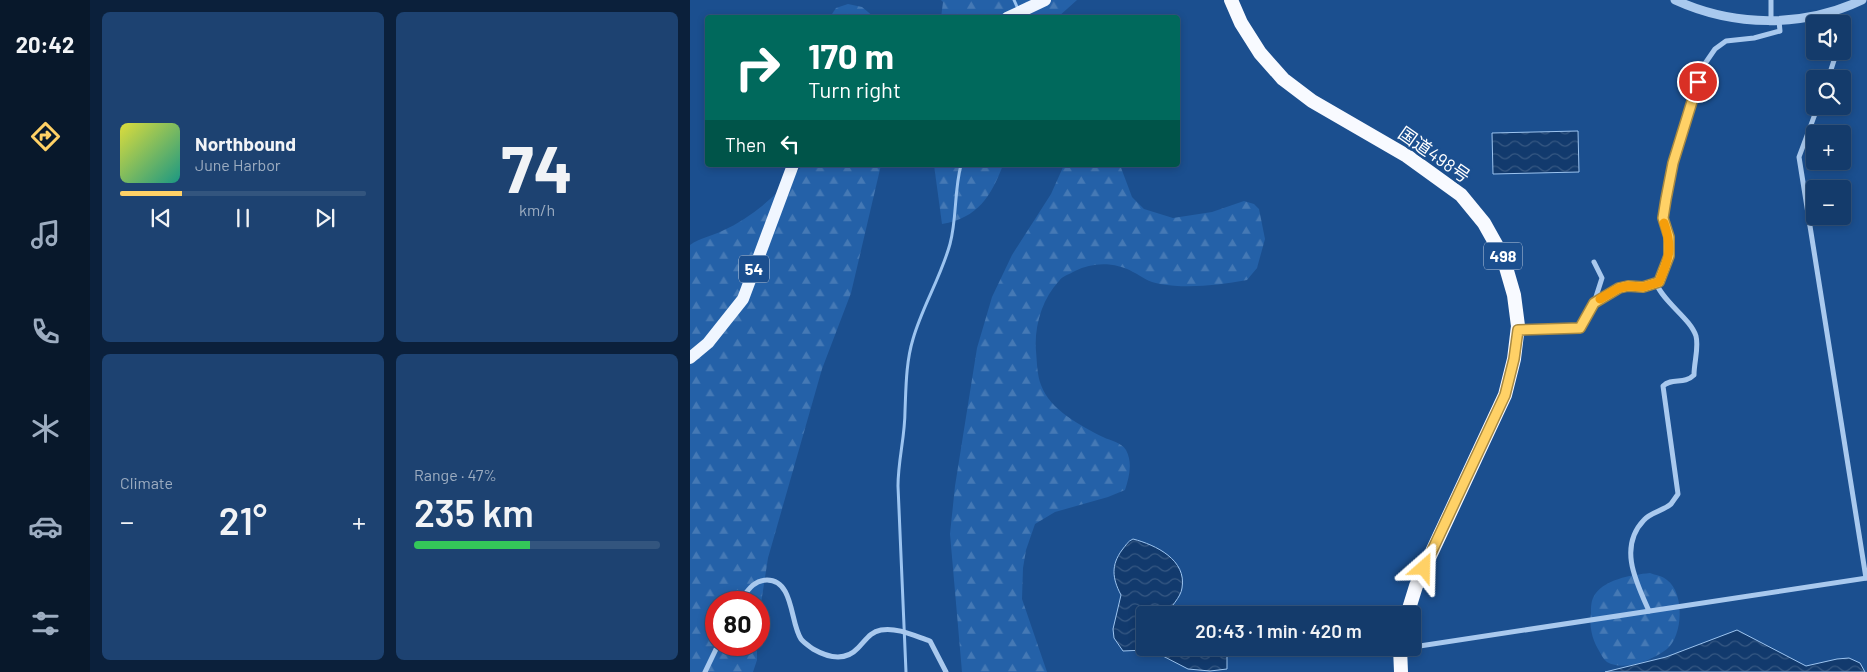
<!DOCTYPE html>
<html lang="en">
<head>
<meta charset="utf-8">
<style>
  :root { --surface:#143b6b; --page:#1d4271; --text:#f1f3f6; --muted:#9dadc1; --line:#33557e; --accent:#ffd166 }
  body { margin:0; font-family:Barlow,"Noto Sans JP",sans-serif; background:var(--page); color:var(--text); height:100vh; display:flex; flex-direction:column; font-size:19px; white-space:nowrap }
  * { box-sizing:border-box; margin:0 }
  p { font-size:16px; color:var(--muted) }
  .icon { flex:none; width:28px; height:28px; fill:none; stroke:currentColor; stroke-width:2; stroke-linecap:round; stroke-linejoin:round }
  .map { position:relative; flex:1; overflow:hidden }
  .panel { display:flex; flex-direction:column; gap:12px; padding:12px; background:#0b203b; width:600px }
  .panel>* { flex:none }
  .top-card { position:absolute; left:15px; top:15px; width:475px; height:152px; border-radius:5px; box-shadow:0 2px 8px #0003,0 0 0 1px var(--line); background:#00695c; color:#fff; overflow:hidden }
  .fabs { position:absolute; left:1116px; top:15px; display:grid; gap:10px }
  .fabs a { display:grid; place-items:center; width:45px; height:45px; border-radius:5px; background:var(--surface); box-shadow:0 2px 8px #0003,0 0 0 1px var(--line); font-size:25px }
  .speed { position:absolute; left:15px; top:591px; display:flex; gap:10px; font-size:25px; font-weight:700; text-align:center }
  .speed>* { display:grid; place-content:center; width:65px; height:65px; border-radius:50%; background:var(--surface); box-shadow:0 2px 8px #0003,0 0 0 1px var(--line); line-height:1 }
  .speed .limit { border:8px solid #d22; background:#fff; color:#111 }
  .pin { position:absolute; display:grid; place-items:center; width:42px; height:42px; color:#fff; margin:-21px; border:2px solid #fff; border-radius:50%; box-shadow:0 1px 5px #0007 }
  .me { position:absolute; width:55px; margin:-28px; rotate:25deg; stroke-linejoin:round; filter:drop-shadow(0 0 4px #0008) }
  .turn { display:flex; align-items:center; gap:18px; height:105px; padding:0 20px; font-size:22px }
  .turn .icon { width:65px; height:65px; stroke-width:2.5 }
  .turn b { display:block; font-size:35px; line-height:42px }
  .then { display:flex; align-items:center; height:48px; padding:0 20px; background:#0003; gap:10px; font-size:19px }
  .big { font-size:38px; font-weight:600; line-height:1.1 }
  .panel .card { flex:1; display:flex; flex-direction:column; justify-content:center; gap:8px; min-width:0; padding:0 18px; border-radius:8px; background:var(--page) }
  .panel .dial { align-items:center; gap:0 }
  .dial b { font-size:65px; line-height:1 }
  .song { display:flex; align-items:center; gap:15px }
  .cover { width:60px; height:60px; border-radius:8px; background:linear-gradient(135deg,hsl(60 70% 55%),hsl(170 70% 35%)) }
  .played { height:5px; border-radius:2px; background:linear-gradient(90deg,var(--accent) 25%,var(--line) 25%) }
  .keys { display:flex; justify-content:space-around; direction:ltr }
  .heat { display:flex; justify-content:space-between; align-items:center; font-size:28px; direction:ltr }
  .charge { height:8px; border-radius:4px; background:linear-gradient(90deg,#34c759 47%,var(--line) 0) }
  .panel .tiles { flex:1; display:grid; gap:12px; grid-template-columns:repeat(2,1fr) }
  .trip { position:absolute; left:446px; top:606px; width:285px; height:50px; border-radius:5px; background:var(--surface); box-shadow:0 2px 8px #0003,0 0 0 1px var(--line); font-weight:600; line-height:50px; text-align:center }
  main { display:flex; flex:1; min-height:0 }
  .tab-bar { display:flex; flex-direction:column; width:90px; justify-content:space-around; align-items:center; background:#08182b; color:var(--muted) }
  .tab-bar .icon { width:35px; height:35px }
  .tab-bar .active { color:var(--accent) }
  .tab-bar b { font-size:22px; color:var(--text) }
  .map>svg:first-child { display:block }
  .forest { fill:url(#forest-firs) }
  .water { fill:url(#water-waves); stroke:#9cc4f0 }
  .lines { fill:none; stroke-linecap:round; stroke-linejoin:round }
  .stream { stroke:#9cc4f0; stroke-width:3 }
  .minor { stroke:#a9c9ee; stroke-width:5 }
  .tertiary { stroke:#a9c9ee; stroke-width:9 }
  .primary { stroke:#f0f6ff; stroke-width:12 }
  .trunk { stroke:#f8faff; stroke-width:14 }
  .route-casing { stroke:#a68842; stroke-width:12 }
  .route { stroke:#ffd166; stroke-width:9 }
  .slow { stroke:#f59e0b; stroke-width:9 }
  .labels { text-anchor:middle; stroke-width:5; stroke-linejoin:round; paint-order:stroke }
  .shield { fill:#1b4f8f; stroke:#bbcadd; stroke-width:1 }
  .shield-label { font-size:16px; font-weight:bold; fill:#fff }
  .street-label { font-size:18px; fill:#fff; stroke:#1b4f8f }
</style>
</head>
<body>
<main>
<nav class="tab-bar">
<b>20:42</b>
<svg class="icon active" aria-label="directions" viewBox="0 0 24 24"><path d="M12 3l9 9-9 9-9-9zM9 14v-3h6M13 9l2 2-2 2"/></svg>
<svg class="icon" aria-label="music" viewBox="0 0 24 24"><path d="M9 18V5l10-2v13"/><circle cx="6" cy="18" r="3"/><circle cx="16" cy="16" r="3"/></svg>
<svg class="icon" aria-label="phone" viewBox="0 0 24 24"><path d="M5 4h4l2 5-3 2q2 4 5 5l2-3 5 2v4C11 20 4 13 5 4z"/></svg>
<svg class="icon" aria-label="climate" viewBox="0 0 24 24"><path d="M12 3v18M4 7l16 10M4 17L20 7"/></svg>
<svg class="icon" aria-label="car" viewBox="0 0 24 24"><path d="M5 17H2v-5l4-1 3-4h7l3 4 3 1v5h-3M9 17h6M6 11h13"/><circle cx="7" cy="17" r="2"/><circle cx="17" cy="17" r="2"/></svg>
<svg class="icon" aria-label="filters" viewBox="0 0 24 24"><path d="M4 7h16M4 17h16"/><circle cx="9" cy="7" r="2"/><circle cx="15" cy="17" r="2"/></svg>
</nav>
<section class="panel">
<div class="tiles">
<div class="card">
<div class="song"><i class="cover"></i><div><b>Northbound</b><p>June Harbor</p></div></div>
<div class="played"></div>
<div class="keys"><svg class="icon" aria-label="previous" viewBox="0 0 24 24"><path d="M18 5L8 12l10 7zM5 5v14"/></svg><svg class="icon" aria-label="pause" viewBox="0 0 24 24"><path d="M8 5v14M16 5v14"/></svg><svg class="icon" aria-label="next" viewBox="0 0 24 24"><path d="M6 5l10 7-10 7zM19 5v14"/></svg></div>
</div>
<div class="card dial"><b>74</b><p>km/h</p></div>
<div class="card"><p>Climate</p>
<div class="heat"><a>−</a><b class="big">21°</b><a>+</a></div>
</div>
<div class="card"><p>Range · 47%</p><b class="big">235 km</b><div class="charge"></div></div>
</div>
</section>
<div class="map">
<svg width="1177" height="672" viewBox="0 0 1177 672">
  <defs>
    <pattern id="forest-firs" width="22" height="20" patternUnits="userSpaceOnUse" patternTransform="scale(1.25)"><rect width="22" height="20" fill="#2461a8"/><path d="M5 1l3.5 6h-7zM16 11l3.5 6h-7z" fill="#4579b5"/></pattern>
    <pattern id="water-waves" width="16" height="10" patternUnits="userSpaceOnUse" patternTransform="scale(1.25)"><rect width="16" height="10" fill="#123a6d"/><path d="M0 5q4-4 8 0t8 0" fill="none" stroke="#365883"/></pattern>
  </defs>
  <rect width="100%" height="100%" fill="#1b4f8f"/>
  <!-- forest -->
  <g class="forest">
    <path d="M 251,0 L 387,0 L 368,17 L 251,18 L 253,2 Z"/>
    <path d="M 158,4 L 172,7 L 184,17 L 140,17 L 146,8 Z"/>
    <path d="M 113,165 L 191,165 L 161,293 L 132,369 L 78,558 L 69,616 L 69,602 L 26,602 L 26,645 L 67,645 L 67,660 L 63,672 L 0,672 L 0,245 C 10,238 22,236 32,231 C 65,216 90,192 113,165 Z"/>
    <path d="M 244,165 L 313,165 C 301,196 288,218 252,224 Z"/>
    <path d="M 374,165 L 430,165 L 442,197 L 454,209 L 483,218 L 522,212 L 554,201 L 564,204 L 569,209 L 575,239 L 567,268 L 557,280 C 528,285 499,289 470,284 C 458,282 453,277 443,272 C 425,262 403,262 385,271 C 380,274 372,276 369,281 C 352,299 344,327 346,351 C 347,362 347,375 351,385 C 360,410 391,426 413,437 C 421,441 431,442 436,450 C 443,463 439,478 435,490 L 418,497 L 365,512 L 345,524 L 336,550 L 333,568 L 332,599 L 357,672 L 272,672 L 260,534 L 265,486 L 287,348 L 302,297 L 322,255 L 361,194 Z"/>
    <path d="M 960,573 C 965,575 973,576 977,580 C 995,593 993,636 977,649 C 963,660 934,672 917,662 C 913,659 911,654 908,649 C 902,639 899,625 901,613 C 901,609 901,602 903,598 C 912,579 942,575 960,573 Z"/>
  </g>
  <!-- water -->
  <g class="water">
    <path d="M 888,131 L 889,172 L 803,174 L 802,133 Z"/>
    <path d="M 443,539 C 466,545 497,560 492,588 C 491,597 480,608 475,615 L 455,615 L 455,648 L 537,648 L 537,669 L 520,671 L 498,669 L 469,654 L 455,650 L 433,651 L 424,638 L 423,629 L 431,595 C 422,578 421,565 432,550 C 436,545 438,541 443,539 Z"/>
    <path d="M 1047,630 L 1116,666 L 1147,659 L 1159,658 L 1170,663 L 1175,672 L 915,672 L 976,657 Z"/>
  </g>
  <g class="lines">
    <!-- stream -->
    <g class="stream">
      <path d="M 324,0 L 328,9"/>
      <path d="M 216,672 L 208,486 C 208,460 215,437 215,411 C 216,387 216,362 223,339 C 232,307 251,277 260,244 C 267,218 264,191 271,165"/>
    </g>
    <!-- minor -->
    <g class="minor">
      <path d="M 1081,0 L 1081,20"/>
      <path d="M 1144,12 L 1148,24"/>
      <path d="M 1138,79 L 1147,51"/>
      <path d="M 1128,106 L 1109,157 L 1176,578"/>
      <path d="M 904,303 L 929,287 L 938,286 L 953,287 L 969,283 L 979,256 L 979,237 L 973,218 L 983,163 L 1014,65 L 1025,49 L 1036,41 L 1064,38 L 1090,31 L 1089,21"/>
      <path d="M 828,330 L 890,329 L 904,303 L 912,278 L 904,262"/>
      <path d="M 49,602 C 57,592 63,580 77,580 C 104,580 100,623 111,639 C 113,642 119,646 123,649 C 137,657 155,662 168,648 C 176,640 180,632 191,630 C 207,627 225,636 240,641 L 256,672"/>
      <path d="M 959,611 C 946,582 928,547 954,520 C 961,512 973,511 981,504 C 983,501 986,497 988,494 L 973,386 C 982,377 994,385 1004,375 C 1004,362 1009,348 1006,336 C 1000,318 974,303 966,283"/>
      <path d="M 710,649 L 1177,578"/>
      <path d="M 15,672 L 28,645"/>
    </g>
    <!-- tertiary -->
    <path class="tertiary" d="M 985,0 C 1044,27 1113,28 1172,0"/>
    <!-- primary -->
    <g class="primary">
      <path d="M 317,18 L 355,0"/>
      <path d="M 0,358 L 18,343 L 53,299 L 103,165"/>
    </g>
    <!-- trunk -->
    <g class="trunk">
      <path d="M 541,0 L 551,23 L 570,53 L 593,79 L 622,101 L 717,156 L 771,195 L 794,223 L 813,257 L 824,295 L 828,326 L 824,359 L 815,395 L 726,586 L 717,615"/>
      <path d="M 710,648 L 711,672"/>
    </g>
  </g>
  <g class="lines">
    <defs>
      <path id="route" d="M 734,568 L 815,395 L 824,359 L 828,330 L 890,328 L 904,303 L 929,288 L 938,286 L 953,287 L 969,282 L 979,256 L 979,237 L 973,218 L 976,199 L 983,163 L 1008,82"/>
    </defs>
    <!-- route casing -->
    <use href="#route" class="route-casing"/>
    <!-- route -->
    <use href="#route" class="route"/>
    <!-- slow -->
    <path class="slow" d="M 910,299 L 929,288 L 938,286 L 953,287 L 969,282 C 979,258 983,249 974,223"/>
  </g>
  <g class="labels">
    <!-- shield labels -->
    <g class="shield">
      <rect x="794" y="242.5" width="38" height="27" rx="4"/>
      <rect x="49" y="255.5" width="30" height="27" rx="4"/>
    </g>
    <g class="shield-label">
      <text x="813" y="262">498</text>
      <text x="64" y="275">54</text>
    </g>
    <!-- street labels -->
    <g class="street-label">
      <text transform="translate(744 155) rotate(35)" y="6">国道498号</text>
    </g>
  </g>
</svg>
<div class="fabs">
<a><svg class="icon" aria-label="sound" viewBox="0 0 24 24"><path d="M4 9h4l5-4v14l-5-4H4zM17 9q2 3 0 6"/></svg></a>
<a><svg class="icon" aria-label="search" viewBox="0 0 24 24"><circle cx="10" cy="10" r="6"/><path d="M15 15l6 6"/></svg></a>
<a>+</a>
<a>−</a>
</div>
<div class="speed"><div class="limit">80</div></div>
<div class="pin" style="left:1008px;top:82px;background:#d93025"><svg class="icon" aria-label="arrive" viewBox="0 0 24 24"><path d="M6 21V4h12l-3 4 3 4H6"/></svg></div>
<svg class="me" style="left:734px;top:568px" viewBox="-20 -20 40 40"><path d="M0-17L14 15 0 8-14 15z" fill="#ffd166" stroke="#fff" stroke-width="4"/></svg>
<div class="trip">20:43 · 1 min · 420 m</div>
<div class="top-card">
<div class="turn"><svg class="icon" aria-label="right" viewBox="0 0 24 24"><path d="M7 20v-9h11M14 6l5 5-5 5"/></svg><div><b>170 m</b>Turn right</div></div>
<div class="then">Then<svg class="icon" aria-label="left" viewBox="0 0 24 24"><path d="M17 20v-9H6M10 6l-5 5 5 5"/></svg></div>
</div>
</div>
</main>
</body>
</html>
